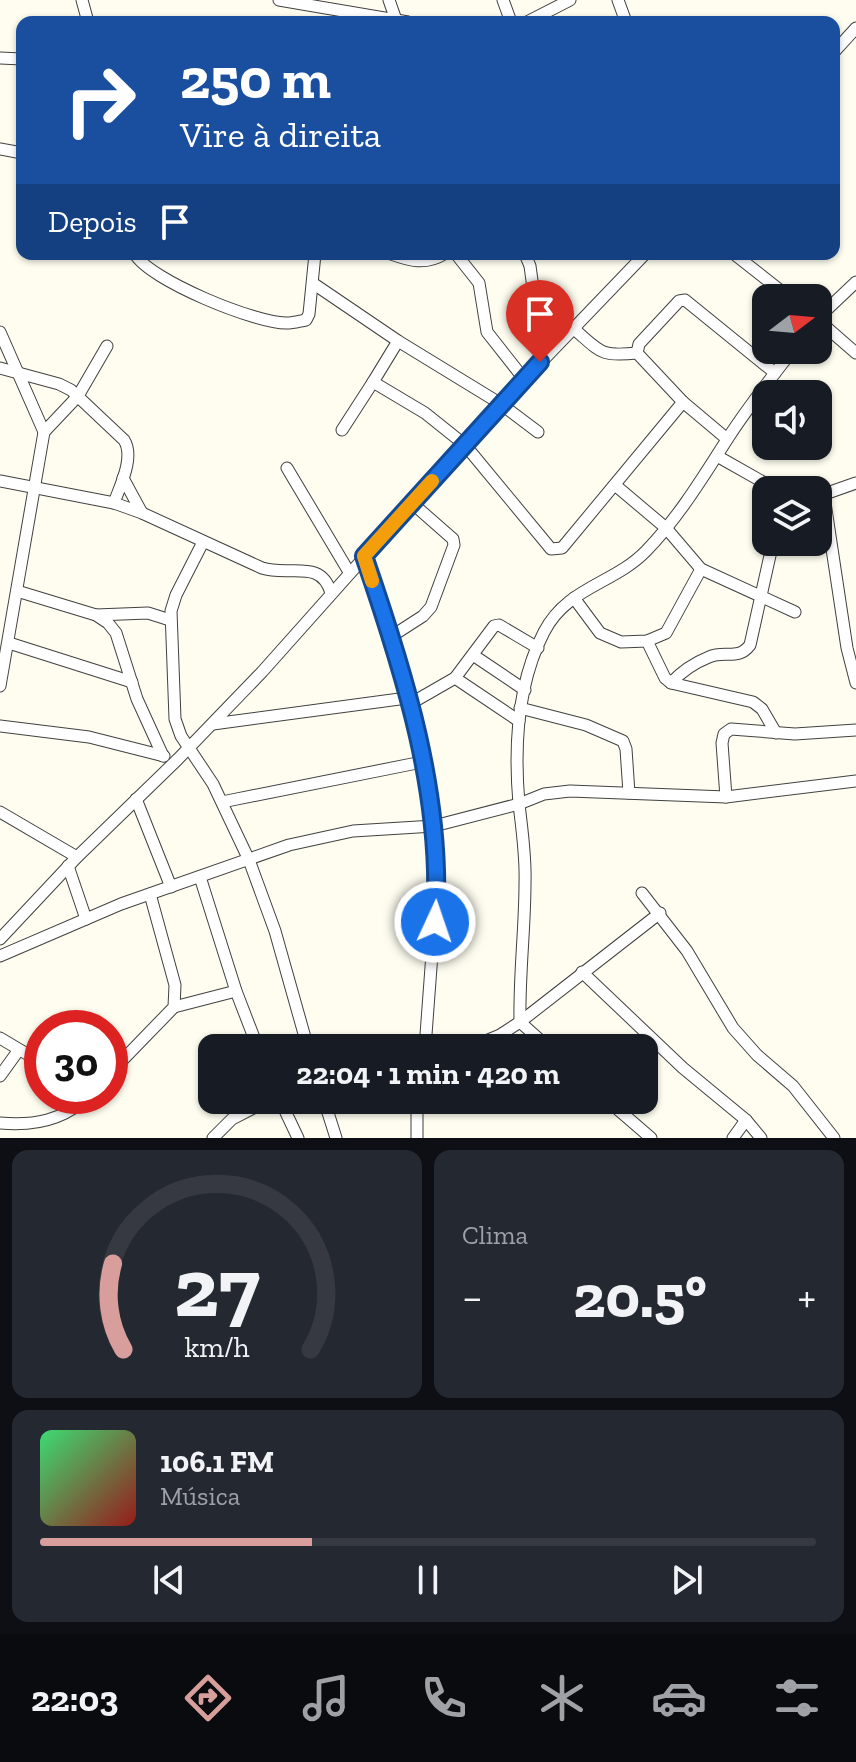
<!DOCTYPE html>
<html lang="pt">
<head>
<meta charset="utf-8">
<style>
  :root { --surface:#171b24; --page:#242831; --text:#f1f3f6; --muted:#9ea1a6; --line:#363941; --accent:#d79e9c }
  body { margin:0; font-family:"Zilla Slab",serif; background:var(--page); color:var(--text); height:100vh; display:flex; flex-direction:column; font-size:30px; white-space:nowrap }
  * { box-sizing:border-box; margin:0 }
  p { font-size:26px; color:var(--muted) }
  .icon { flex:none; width:44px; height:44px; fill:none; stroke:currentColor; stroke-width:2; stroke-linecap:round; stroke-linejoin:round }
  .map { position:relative; height:1138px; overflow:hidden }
  .details { display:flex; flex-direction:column; gap:12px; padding:12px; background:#0d0f14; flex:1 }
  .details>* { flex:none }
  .banner { position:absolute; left:16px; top:16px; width:824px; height:244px; border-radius:16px; box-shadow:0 2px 6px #0004; background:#1a4fa0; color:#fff; overflow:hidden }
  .needle { width:52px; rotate:74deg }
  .controls { position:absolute; left:752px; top:284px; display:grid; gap:16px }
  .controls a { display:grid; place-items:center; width:80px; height:80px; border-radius:16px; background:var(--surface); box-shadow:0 2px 6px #0004; font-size:40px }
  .speed { position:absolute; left:24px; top:1010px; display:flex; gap:16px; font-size:40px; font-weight:700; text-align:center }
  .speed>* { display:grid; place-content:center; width:104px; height:104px; border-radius:50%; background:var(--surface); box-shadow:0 2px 6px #0004; line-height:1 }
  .speed .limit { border:12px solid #d22; background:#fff; color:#111 }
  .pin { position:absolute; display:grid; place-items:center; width:68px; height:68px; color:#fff; margin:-82px -34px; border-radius:50% 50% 50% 0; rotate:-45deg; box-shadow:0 0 8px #0007 }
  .pin .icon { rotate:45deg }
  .me { position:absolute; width:88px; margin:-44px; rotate:3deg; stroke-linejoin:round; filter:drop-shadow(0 0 6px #0008) }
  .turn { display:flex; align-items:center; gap:28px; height:168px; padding:0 32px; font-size:36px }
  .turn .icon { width:104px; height:104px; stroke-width:2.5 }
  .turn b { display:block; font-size:56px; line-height:68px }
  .then { display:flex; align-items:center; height:76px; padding:0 32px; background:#0003; gap:16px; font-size:30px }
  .big { font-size:60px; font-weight:700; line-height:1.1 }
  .details .card { flex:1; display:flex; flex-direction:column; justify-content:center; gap:12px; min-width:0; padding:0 28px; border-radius:16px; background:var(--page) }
  .details .dial { align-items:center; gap:0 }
  .dial svg { height:208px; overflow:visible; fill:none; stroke:var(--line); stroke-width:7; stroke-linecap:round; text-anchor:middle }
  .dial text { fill:var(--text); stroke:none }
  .song { display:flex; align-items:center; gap:24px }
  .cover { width:96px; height:96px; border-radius:12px; background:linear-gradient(135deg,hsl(140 70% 55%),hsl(0 70% 35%)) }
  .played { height:8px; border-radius:4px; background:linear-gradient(90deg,var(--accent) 35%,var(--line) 35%) }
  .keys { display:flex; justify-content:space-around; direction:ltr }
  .heat { display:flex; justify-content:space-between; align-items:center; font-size:44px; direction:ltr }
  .details .tiles { flex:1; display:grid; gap:12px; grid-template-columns:1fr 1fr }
  .card:last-child { grid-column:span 2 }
  .trip { position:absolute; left:198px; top:1034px; width:460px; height:80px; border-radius:16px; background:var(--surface); box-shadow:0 2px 6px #0004; font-weight:700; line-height:80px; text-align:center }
  .tabs { display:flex; height:128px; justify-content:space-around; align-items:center; background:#090b0e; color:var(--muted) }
  .tabs .icon { width:56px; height:56px }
  .tabs .current { color:var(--accent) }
  .tabs b { font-size:36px; color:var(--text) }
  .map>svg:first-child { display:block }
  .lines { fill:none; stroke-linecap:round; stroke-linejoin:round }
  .street-casing { stroke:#414141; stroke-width:13 }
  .street { stroke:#fff; stroke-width:11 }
  .route-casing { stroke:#114b97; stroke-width:20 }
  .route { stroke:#1a73e8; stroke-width:14 }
  .slow { stroke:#f59e0b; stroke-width:14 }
</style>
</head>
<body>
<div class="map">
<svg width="856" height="1138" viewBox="0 0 856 1138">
  <rect width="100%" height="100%" fill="#fefdf0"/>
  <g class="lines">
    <defs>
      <g id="street">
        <path d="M 82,0 L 88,22"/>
        <path d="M 279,0 L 408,22"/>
        <path d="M 389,0 L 396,20"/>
        <path d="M 503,0 L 511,22"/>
        <path d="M 618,0 L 626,22"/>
        <path d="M 527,22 L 570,0"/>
        <path d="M 834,52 L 856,28"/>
        <path d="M 0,58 L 22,59"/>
        <path d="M 0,149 L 22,153"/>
        <path d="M 135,254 C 149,280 257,324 287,323 C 293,323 300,321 306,320 L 309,314 L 315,254"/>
        <path d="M 391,254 C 410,261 426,265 444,254"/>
        <path d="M 456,254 L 479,283 L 487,332 L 524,379"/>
        <path d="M 525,254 L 530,266 L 533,288"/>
        <path d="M 734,254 L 790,298"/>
        <path d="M 314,284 L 398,341 L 501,404 L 538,432"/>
        <path d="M 818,318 L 856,282"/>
        <path d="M 818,320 L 856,353"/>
        <path d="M 574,329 C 601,352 600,357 637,353"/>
        <path d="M 0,332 L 44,432 L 0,686"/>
        <path d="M 398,341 L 373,382 L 425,413 L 465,445 L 551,549 L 562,548 L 567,542 L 683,402"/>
        <path d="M 637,353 L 639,344 L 679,301 L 685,300 L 775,373"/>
        <path d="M 637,353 L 683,402 L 727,439"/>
        <path d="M 0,368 L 59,384 L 71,390 L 124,440 C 135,457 120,486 114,503"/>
        <path d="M 342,430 L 373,382"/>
        <path d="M 44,432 L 78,396 L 107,346"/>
        <path d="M 717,456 L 777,490"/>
        <path d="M 287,468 L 349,572"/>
        <path d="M 123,478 L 142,513"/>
        <path d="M 0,481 L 114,503 L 142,513 L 262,568 C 289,577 321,558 331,593"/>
        <path d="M 615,485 L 666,528 L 701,569 L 795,612"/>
        <path d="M 819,496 L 856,483"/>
        <path d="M 824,496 L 847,648 L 856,683"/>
        <path d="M 203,542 L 176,595 L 171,611 L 175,719 L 181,736 L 213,784 L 249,860 L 275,931 L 308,1048"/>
        <path d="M 364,556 L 392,636 L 422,762 L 434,826 L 436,900 L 425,1048"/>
        <path d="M 17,591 L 96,615 L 108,623 L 116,633 L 137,699 L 163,756"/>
        <path d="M 574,598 L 600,633 L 621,642 L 647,641 L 666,633 L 701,569"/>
        <path d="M 96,615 L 148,613 L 170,620"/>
        <path d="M 392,636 L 423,616 L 431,607 L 454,545 L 453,539 L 412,503"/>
        <path d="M 647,641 L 665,678 L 671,683 L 753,702 L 762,709 L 776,733"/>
        <path d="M 9,643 L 132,682"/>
        <path d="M 473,655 L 525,690"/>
        <path d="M 455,678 L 519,721"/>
        <path d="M 671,683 C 682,671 694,663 709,657 C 725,650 738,661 750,645 L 773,542"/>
        <path d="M 408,705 L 455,678 L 494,626 L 499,625 L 538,648"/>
        <path d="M 520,708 L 586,725 L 623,741 L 626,749 L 629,793"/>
        <path d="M 213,724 L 407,698"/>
        <path d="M 0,726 L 89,737 L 164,756"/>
        <path d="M 726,797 L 722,743 L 724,734 L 731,729 L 795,734 L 856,730"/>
        <path d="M 136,799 L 171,887"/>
        <path d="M 222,802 L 422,762"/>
        <path d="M 0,812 L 77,857"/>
        <path d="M 68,866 L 86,919"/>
        <path d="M 200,877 L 236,991 L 258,1048"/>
        <path d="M 642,893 L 687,951 L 733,1028 L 757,1055 L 793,1086 L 834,1138"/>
        <path d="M 0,939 L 77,857 L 178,759 L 262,672 L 501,404 L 645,254"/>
        <path d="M 0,956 L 121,904 L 289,845 L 353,831 L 434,826 L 519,804 L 544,794 L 570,791 L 726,797 L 856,781"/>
        <path d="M 582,972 L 683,1068 L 746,1120 L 761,1138"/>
        <path d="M 174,1007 L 236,991"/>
        <path d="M 0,1038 L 42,1063"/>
        <path d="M 469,1048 L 500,1035 L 520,1022 L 660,913"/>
        <path d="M 549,1048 L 520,1022 C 519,975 525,929 525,883 C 526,856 522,831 519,804 C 514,747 517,684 544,632 C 567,587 614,584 646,551 C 679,517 703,477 728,438 C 748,407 770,379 793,350"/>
        <path d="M 110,1073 L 174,1007 L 175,985 L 150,894"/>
        <path d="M 0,1076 L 18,1051"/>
        <path d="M 280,1100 L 298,1138"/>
        <path d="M 324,1100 L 336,1138"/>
        <path d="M 607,1100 L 651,1138"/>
        <path d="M 0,1123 C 33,1126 64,1121 88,1096"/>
        <path d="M 213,1138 L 232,1119 L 269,1100"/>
        <path d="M 417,1138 L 417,1100"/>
        <path d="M 733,1138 L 746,1120"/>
      </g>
    </defs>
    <!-- street casing -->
    <use href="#street" class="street-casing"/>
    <!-- street -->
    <use href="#street" class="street"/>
  </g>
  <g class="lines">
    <defs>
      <path id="route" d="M 435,922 C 444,797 404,672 364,556 L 540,362"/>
    </defs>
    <!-- route casing -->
    <use href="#route" class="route-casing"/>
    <!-- route -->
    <use href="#route" class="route"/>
    <!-- slow -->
    <path class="slow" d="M 372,581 L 364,556 L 432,481"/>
  </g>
</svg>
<div class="controls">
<a><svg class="needle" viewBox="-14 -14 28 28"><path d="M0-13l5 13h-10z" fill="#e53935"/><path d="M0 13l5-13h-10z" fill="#9ea1a6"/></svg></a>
<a><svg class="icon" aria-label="sound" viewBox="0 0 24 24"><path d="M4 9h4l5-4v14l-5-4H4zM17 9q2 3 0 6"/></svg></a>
<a><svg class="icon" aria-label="layers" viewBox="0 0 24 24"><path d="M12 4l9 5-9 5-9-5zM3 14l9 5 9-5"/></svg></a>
</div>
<div class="speed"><div class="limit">30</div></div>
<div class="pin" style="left:540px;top:362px;background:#d93025"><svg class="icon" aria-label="arrive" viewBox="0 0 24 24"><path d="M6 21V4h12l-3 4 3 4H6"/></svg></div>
<svg class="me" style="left:435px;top:922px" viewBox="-20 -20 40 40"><circle r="17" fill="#1a73e8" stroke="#fff" stroke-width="3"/><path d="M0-11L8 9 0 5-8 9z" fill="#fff"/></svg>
<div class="trip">22:04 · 1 min · 420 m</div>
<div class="banner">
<div class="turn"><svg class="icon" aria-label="right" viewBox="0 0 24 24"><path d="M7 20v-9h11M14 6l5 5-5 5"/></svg><div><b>250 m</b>Vire à direita</div></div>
<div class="then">Depois<svg class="icon" aria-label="arrive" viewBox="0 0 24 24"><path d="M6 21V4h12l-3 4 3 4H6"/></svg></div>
</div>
</div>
<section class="details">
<div class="tiles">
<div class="card dial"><svg viewBox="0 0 100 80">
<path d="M14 69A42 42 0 1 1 86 69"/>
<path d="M14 69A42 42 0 0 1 10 36" stroke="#d79e9c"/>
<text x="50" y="56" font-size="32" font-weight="700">27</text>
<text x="50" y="72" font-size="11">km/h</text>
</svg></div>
<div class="card"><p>Clima</p>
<div class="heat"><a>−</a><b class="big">20.5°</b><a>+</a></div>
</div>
<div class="card">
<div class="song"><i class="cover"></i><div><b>106.1 FM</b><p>Música</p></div></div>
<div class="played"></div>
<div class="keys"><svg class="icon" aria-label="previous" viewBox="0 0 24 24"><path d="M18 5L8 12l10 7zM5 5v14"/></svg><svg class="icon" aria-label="pause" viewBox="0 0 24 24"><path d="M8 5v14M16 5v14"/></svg><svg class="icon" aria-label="next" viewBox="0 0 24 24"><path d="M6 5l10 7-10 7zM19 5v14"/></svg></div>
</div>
</div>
</section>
<nav class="tabs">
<b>22:03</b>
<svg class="icon current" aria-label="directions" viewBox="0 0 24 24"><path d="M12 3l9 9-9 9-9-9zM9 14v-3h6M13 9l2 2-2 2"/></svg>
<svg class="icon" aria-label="music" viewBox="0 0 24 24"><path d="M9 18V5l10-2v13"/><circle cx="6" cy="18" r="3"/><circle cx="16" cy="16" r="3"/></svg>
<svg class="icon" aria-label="phone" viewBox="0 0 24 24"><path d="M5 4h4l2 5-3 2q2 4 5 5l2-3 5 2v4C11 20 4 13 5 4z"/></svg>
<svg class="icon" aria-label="climate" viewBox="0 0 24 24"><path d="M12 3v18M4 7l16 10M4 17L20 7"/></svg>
<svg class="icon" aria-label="car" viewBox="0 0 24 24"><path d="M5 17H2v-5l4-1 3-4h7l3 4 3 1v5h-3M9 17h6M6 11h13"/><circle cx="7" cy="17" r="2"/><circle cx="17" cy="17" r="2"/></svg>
<svg class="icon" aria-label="filters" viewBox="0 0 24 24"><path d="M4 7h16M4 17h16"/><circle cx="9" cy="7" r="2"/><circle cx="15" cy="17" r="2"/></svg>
</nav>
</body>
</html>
